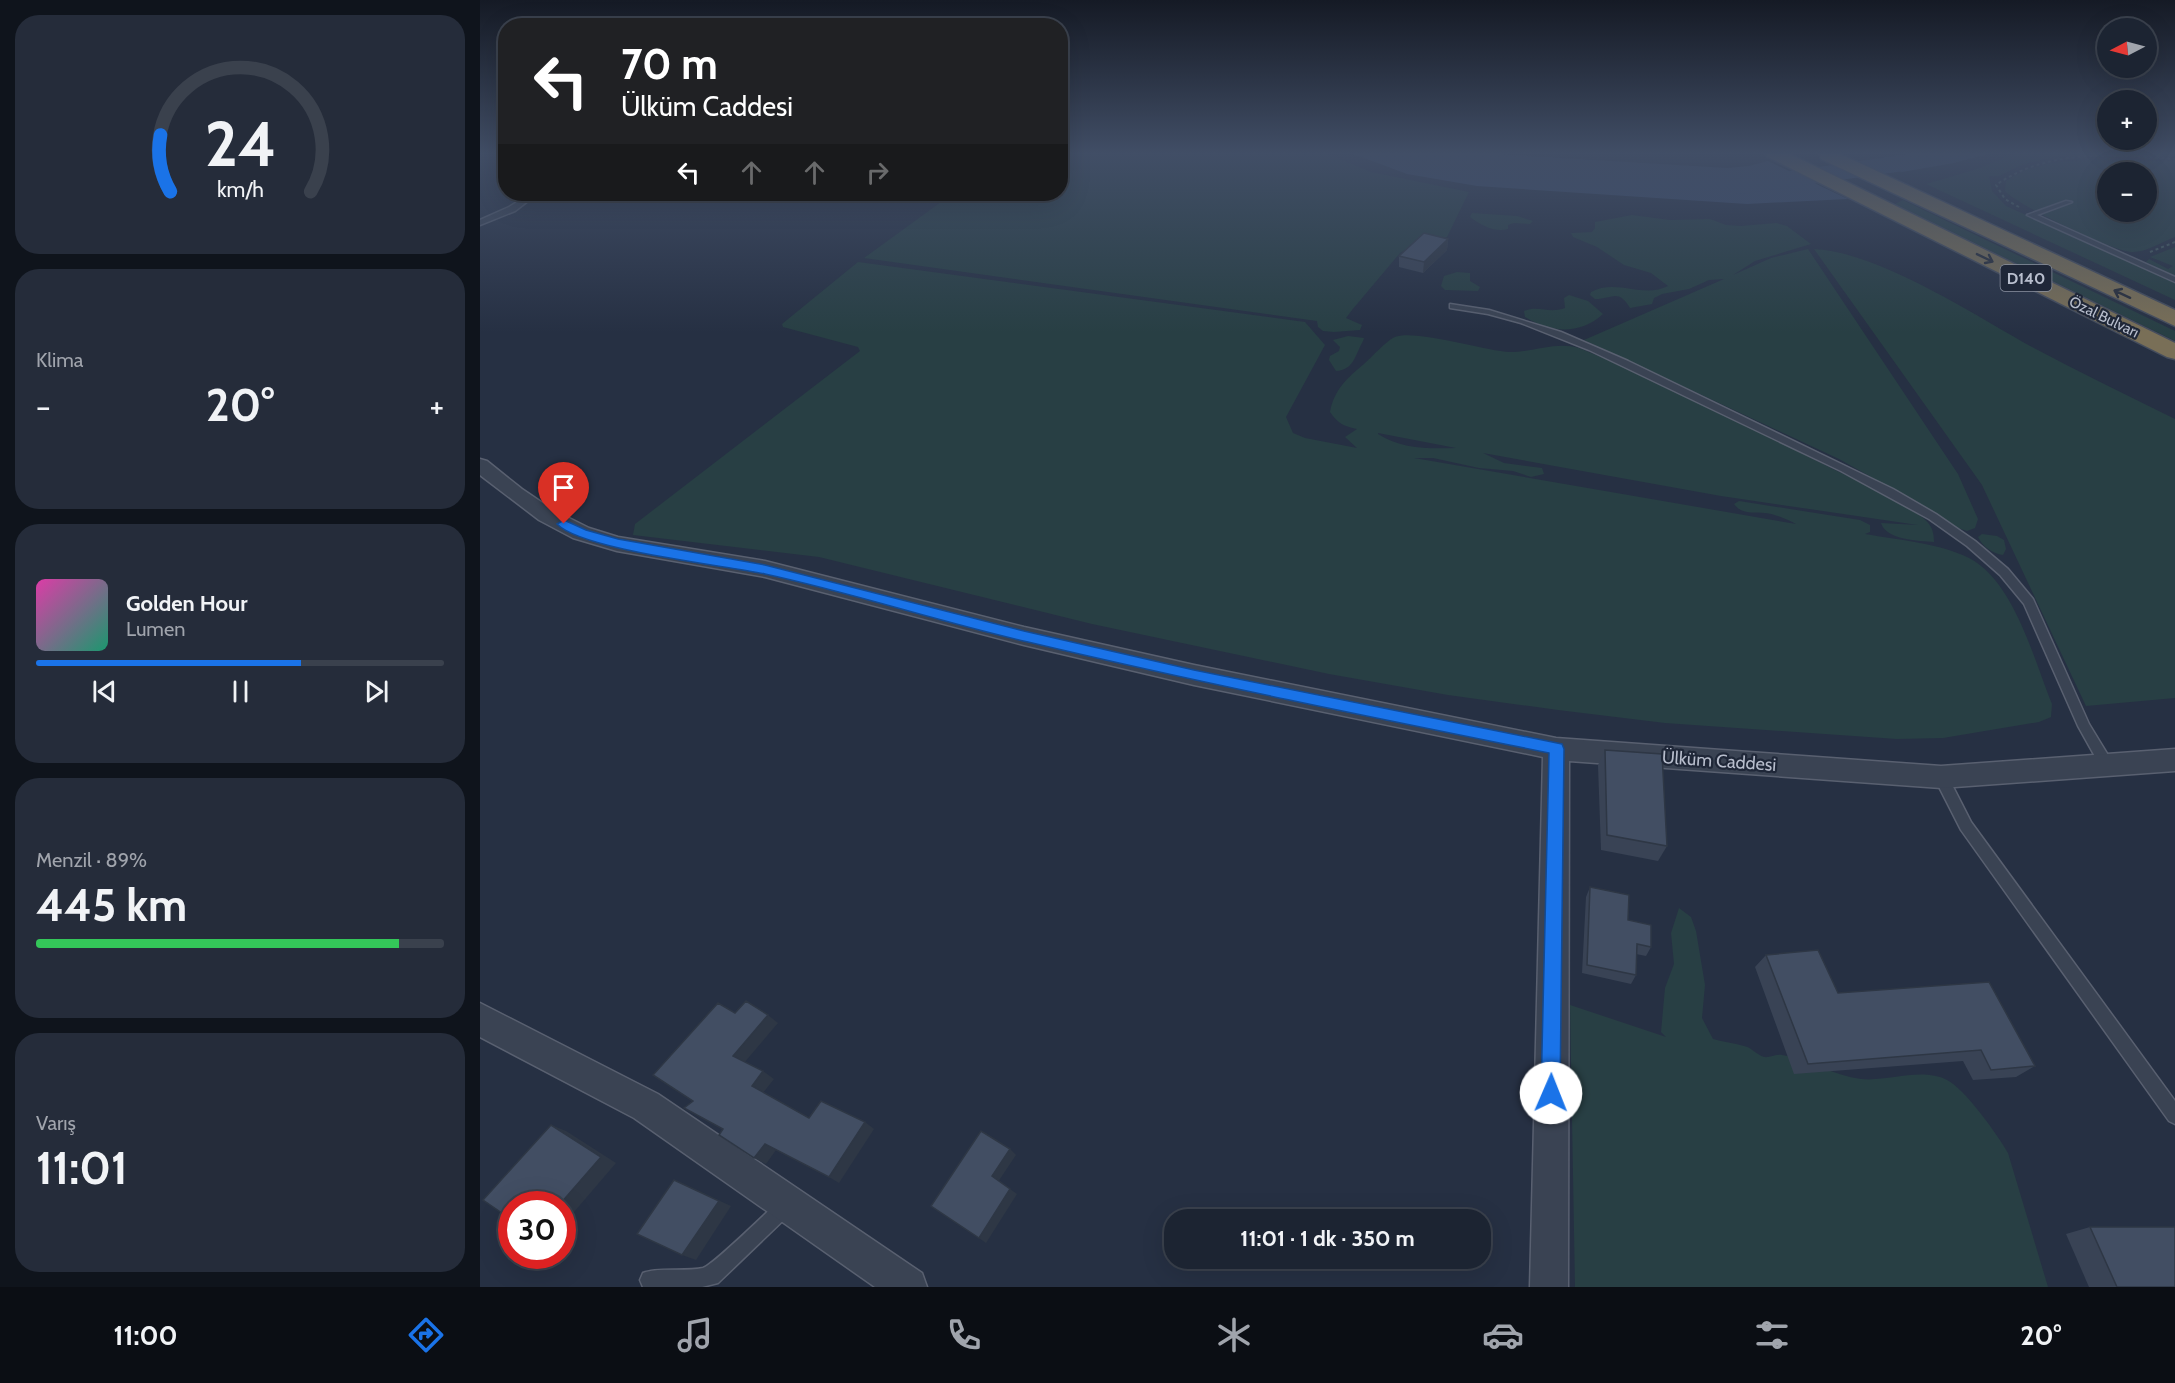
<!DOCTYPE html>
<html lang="tr">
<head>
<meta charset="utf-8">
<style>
  :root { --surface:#1c2432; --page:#252c3a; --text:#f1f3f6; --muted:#a0a4ac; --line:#3a414d; --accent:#1a73e8 }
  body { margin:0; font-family:Cabin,sans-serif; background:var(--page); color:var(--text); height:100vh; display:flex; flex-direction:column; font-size:22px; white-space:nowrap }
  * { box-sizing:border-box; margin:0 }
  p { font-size:20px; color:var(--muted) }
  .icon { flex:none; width:33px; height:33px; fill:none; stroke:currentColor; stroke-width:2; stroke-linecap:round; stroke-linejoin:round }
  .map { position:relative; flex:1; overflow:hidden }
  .sheet { display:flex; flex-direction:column; gap:15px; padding:15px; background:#0f141c; width:480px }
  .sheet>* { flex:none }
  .hud { position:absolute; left:18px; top:18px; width:570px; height:183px; border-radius:24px; box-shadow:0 6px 24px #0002,0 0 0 2px var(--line); background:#202124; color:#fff; overflow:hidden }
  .needle { width:39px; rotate:264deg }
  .buttons { position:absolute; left:1617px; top:18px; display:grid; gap:12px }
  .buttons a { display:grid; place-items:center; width:60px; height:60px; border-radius:50%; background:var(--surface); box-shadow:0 6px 24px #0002,0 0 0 2px var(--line); font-size:30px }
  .speed { position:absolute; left:18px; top:1191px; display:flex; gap:12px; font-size:30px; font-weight:700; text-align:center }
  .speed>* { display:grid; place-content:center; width:78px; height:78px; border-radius:50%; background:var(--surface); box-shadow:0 6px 24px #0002,0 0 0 2px var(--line); line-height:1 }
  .speed .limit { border:9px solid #d22; background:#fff; color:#111 }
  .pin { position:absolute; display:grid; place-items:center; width:51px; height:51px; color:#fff; margin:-62px -26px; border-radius:50% 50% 50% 0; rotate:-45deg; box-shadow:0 0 6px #0007 }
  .pin .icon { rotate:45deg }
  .me { position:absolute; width:66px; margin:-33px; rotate:1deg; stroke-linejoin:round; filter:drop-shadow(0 0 4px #0008) }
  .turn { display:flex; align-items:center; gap:21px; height:126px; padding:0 24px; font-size:27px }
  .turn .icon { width:78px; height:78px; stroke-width:2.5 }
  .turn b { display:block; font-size:42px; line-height:51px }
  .lanes { display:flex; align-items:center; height:57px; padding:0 24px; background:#0003; justify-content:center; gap:30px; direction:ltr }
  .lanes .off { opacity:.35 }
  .big { font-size:45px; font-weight:800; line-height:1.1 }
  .sheet .widget { flex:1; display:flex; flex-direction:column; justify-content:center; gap:9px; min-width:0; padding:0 21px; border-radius:24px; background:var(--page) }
  .sheet .dial { align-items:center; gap:0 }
  .dial svg { height:156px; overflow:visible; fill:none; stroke:var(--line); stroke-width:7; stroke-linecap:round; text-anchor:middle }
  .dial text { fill:var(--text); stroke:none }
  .song { display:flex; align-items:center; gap:18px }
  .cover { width:72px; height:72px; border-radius:9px; background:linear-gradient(135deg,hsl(320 70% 55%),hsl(160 70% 35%)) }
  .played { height:6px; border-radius:3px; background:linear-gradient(90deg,var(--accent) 65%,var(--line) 65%) }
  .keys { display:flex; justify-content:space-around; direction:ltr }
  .heat { display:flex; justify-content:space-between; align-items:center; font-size:33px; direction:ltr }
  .charge { height:9px; border-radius:4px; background:linear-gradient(90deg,#34c759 89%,var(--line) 0) }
  .trip { position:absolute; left:684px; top:1209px; width:327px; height:60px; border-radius:24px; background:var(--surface); box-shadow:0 6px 24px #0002,0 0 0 2px var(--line); font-weight:800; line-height:60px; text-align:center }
  .menu { display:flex; height:96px; justify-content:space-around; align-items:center; background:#0b0e14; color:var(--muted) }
  .menu .icon { width:42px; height:42px }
  .menu .on { color:var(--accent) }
  .menu b { font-size:27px; color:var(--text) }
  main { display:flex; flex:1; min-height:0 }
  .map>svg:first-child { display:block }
  .green { fill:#283f44; fill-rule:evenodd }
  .water { fill:#3b4c6c }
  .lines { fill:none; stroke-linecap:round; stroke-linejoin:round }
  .river { fill:#3b4c6c; fill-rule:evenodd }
  .lane-casing { stroke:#596070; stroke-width:3 }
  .street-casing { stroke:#596070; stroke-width:3 }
  .highway-casing { stroke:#454d5d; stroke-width:3 }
  .path { stroke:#465c61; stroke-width:2; stroke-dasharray:3 3; stroke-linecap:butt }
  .lane { fill:#3a4353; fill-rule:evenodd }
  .street { fill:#3a4353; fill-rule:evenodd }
  .highway { fill:#796f57; fill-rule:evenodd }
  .wall { fill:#394355 }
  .shaded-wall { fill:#2e3745 }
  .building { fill:#424e63; stroke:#2e3745; stroke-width:1.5 }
  .oneway { stroke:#282e3b }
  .route { fill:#1a73e8; stroke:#114b97; stroke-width:1.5 }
  .labels { text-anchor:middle; stroke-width:4.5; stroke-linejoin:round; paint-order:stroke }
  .far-street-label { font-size:15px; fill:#b8becd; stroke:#1f2738 }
  .shield { fill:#1f2738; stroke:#8a91a0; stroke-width:1.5 }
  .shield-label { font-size:16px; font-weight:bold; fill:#b8becd }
  .street-label { font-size:18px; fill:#b8becd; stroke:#1f2738 }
</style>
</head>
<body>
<main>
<section class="sheet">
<div class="widget dial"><svg viewBox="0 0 100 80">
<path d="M14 69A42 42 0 1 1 86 69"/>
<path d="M14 69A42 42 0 0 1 9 40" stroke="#1a73e8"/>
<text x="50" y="56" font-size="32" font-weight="700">24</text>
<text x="50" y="72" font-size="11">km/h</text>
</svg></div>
<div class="widget"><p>Klima</p>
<div class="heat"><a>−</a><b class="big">20°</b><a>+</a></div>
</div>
<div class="widget">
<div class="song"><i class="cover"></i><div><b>Golden Hour</b><p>Lumen</p></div></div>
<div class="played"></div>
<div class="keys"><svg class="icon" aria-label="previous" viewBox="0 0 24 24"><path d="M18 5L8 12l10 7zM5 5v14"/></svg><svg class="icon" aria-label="pause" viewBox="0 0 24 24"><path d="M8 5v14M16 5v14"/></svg><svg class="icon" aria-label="next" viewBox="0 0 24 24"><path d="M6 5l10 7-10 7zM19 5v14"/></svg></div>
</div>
<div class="widget"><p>Menzil · 89%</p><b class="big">445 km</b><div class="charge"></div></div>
<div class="widget"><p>Varış</p><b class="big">11:01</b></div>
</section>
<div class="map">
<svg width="1695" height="1287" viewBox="0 0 1695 1287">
  <rect width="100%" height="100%" fill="#263043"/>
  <!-- green -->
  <g class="green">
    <path d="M 581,153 L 846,153 L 891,172 L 989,192 L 967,237 L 933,245 L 920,253 L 872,310 L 866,318 L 882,325 L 880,330 L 854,332 L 843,331 L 838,327 L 837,321 L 384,258 L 472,194 L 580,194 Z"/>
    <path d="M 1537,153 L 1695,153 L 1695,157 L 1647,155 L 1575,157 L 1544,164 L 1519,176 L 1509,176 L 1512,191 L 1526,206 L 1695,282 L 1695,300 L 1446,184 L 1494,170 Z"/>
    <path d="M 1612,160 L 1695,161 L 1695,237 C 1682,242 1665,253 1651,252 C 1633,251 1537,205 1525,191 L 1526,181 C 1552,163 1580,161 1612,160 ZM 1628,172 L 1666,172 L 1666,212 L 1628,212 Z"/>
    <path d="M 1423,200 L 1695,331 L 1695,341 L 1415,204 Z"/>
    <path d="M 992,213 L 1037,216 L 1053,221 L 1050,224 L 1034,223 L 1028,225 L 1028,229 C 1016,233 1000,225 990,217 Z"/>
    <path d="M 1152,215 L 1190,220 L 1230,219 L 1246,225 L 1261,226 L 1296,223 L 1307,226 L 1331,244 L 1275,261 L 1253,275 L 1291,258 L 1328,249 L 1478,474 L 1498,519 L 1495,528 L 1487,531 L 1472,526 L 1432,500 L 1359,459 L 1104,340 L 1244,279 L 1229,280 L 1209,289 L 1182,294 L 1174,298 L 1172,304 L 1150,308 C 1138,288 1133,299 1115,299 L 1110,295 L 1111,292 C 1136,278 1163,299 1188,286 L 1171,273 L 1144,265 L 1117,247 L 1093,237 L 1091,233 L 1112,232 L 1115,228 L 1115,222 Z"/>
    <path d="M 1695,247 L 1695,276 L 1666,262 L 1669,259 L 1688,269 L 1693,266 L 1670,257 Z"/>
    <path d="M 1334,249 C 1399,252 1494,315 1552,347 C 1599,372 1647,395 1695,419 L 1695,698 L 1606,706 L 1502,485 Z"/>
    <path d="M 378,262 L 825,322 L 845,345 L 806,417 L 813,433 L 825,438 L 877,448 L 865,437 L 877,429 C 864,426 858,424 850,412 C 854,390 867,378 884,364 C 891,358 907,340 915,337 C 935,329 1005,351 1030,352 C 1054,352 1076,341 1099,348 C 1186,383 1270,428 1355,470 C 1375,479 1438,509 1449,524 C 1453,529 1454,536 1454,542 C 1439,541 1406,540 1401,523 L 1438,525 L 1241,496 L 1003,453 L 1024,463 L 1062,468 L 1064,474 L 1051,477 L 1033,471 L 999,468 L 953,458 L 934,458 L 1316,524 C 1309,520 1295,514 1285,513 C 1274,512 1262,515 1254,504 L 1259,501 L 1380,520 L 1390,525 L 1390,532 L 1385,534 C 1419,540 1459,543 1489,558 C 1534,581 1554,660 1572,704 L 1571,717 L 1559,722 L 1463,738 L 1417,739 L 1185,723 L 1078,710 L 968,695 L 849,674 L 612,624 L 339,557 L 153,535 L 155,524 L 380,351 L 378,347 L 303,327 L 302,324 ZM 898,434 L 898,433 L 976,448 C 949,449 921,449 898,434 Z"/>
    <path d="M 977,272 L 990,273 L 990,281 L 1000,287 L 998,291 L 965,290 L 961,286 L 964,276 Z"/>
    <path d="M 1089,295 L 1108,301 L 1123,314 C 1100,335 1071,333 1045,317 L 1044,311 C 1059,305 1069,314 1085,308 L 1084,298 Z"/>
    <path d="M 868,336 L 884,338 L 883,341 C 875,355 874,370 856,371 L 849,360 L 850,356 L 859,351 L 860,347 L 853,340 Z"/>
    <path d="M 1502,534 L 1517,536 L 1524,540 L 1526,549 L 1523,555 C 1513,554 1502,546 1498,537 Z"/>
    <path d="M 1199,908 L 1211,917 L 1216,931 L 1225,985 L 1222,1018 L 1233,1039 C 1244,1042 1253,1043 1264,1046 C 1271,1047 1277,1055 1284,1057 C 1289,1058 1296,1054 1302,1055 C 1329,1059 1354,1076 1381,1079 C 1408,1082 1441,1067 1467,1080 C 1484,1088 1518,1135 1528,1153 L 1568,1287 L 1095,1287 L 1090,1005 L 1186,1037 L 1181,1032 L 1185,988 L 1194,964 L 1191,933 Z"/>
  </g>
  <!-- water -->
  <g class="water">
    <path d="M 871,153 L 999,153 L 1247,168 L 1269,166 L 1288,161 L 1368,199 L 1267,204 L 997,186 L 927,174 Z"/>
    <path d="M 1452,153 L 1511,153 L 1474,163 L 1422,172 L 1399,161 Z"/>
  </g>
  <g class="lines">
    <!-- river -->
    <path class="river" d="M 1436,153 L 1488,153 L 1484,159 L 1431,170 L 1261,194 L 1251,192 L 1247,186 L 1251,180 L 1261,178 Z"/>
    <defs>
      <g id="lane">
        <path d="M 50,194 L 57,194 L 35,211 L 0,225 L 0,220 L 29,207 Z"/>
        <path d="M 1586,201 L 1592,202 L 1557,215 L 1695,277 L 1695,282 L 1547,215 Z"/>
        <path d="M 970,304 L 1009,310 L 1081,332 L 1148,361 L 1413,489 L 1456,514 L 1495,541 L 1528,569 L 1553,599 L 1609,724 L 1634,765 L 1632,769 L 1627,771 L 1622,769 L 1598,726 L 1544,604 L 1520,575 L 1487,546 L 1449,519 L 1361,471 L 1109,350 L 1041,323 L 1008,314 L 970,308 Z"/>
        <path d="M 1461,771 L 1466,773 L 1491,822 L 1695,1101 L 1695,1124 L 1689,1121 L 1481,830 L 1454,777 L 1456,773 Z"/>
        <path d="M 306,1197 L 312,1200 L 315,1206 L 312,1212 L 238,1283 L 222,1287 L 163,1287 L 160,1280 L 163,1273 C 178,1267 204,1272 223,1268 C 233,1265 288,1211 300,1200 Z"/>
      </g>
      <g id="street">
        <path d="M 0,459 L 7,461 L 42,489 L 73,510 L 109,528 L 138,537 L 285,561 L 544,627 L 714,665 L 1076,738 L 1461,766 L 1695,749 L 1695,771 L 1461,788 L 1089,761 L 1088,1287 L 1050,1287 L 1063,757 L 714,685 L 544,645 L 285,577 L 137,551 L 93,538 L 59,520 L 0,475 Z"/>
        <path d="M 0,1003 L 178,1094 L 442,1273 L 447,1287 L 395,1287 L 154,1118 L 0,1037 Z"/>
      </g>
      <g id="highway">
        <path d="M 1285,153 L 1308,153 L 1695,343 L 1695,359 L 1687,357 L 1288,157 Z"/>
        <path d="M 1339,153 L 1358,153 L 1695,310 L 1695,326 L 1341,159 Z"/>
      </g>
    </defs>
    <!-- lane casing -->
    <use href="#lane" class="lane-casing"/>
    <!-- street casing -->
    <use href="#street" class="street-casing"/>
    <!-- highway casing -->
    <use href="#highway" class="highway-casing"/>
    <!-- path -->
    <g class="path">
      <path d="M 1539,207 L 1525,199 L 1516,185 C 1569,148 1634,155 1695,159"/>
      <path d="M 1670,252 L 1695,242"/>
    </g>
    <!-- lane -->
    <use href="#lane" class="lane"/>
    <!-- street -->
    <use href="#street" class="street"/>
    <!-- highway -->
    <use href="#highway" class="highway"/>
  </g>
  <!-- wall -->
  <g class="wall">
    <path d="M 968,239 L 967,250 L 943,273 L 919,267 L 919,256 Z"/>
    <path d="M 1125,750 L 1187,846 L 1178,861 L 1121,850 L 1118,765 Z"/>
    <path d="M 1110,887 L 1148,920 L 1171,947 L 1166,956 L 1156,954 L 1156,975 L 1151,984 L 1102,973 L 1106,897 Z"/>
    <path d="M 1286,955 L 1358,993 L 1555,1066 L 1536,1077 L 1493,1080 L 1483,1061 L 1314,1074 L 1275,967 Z"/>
    <path d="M 1610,1227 L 1695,1287 L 1609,1287 L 1586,1234 Z"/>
  </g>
  <!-- shaded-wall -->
  <g class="shaded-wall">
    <path d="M 968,239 L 967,250 L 943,273 L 944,262 Z"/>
    <path d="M 288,1015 L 298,1023 L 264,1063 L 253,1056 Z"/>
    <path d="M 283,1071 L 294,1079 L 283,1093 L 272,1086 Z"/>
    <path d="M 385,1122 L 394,1129 L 359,1183 L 349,1177 Z"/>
    <path d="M 71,1125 L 86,1131 L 136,1163 L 82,1226 L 82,1204 L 80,1204 Z"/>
    <path d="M 285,1144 L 296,1150 L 286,1164 L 274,1158 Z"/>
    <path d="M 530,1149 L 536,1155 L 518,1182 L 512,1176 Z"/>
    <path d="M 194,1180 L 251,1206 L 216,1260 L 202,1255 Z"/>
    <path d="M 530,1189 L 537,1194 L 506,1243 L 499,1238 Z"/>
  </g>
  <!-- building -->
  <g class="building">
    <path d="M 944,233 L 968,239 L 944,262 L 919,256 Z"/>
    <path d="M 1125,750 L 1182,754 L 1187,846 L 1127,835 Z"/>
    <path d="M 1110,887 L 1149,895 L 1148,920 L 1171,925 L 1171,947 L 1157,944 L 1156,975 L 1107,965 Z"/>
    <path d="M 1338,950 L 1358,993 L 1509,982 L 1555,1066 L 1511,1070 L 1501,1050 L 1328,1064 L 1286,955 Z"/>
    <path d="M 266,1001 L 288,1015 L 253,1056 L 283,1071 L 272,1086 L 329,1118 L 341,1101 L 385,1122 L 349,1177 L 285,1144 L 274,1158 L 239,1135 L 243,1129 L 204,1108 L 213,1101 L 173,1075 L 238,1003 L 255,1013 Z"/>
    <path d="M 71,1125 L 121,1157 L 80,1204 L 32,1204 L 32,1220 L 3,1200 Z"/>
    <path d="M 501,1131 L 530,1149 L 512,1176 L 530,1189 L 499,1238 L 451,1206 Z"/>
    <path d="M 194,1180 L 239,1201 L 202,1255 L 157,1234 Z"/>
    <path d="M 1610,1227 L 1695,1227 L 1695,1287 L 1637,1287 Z"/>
  </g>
  <!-- one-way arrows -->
  <defs><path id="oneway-shaft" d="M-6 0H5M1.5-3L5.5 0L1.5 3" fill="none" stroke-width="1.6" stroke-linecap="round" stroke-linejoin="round" transform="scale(1.5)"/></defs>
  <g class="oneway">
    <use href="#oneway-shaft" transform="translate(1505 258) rotate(26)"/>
    <use href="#oneway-shaft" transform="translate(1642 294) rotate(-155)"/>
  </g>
  <!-- sky -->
  <linearGradient id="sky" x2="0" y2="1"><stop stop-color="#151a25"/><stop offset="0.46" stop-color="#414e66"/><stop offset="1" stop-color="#414e66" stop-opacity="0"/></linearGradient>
  <rect width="1695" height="333" fill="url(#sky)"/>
  <!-- route -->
  <path class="route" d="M 84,520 L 106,530 L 138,539 L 285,565 L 544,631 L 714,670 L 1082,744 L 1084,749 L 1080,1093 L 1078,1099 L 1071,1102 L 1064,1099 L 1061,1093 L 1069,753 C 895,718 721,683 548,642 C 460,622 373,593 285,574 C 243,565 102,550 77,524 Z"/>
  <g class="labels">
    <!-- far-street labels -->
    <g class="far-street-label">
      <text transform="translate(1624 317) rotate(26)" y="5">Özal Bulvarı</text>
    </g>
    <!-- shield labels -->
    <rect class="shield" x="1520.5" y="265" width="51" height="26" rx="4.5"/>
    <g class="shield-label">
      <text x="1546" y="284">D140</text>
    </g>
    <!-- street labels -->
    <g class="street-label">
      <text transform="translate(1239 761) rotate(4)" y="6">Ülküm Caddesi</text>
    </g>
  </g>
</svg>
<div class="buttons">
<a><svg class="needle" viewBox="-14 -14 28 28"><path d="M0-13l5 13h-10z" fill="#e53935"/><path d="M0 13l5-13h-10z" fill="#a0a4ac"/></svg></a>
<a>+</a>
<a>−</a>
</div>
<div class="speed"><div class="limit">30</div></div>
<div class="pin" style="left:84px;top:524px;background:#d93025"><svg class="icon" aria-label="arrive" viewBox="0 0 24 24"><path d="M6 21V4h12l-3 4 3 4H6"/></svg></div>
<svg class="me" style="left:1071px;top:1093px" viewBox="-20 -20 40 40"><circle r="19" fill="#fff"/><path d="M0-13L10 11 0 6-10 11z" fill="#1a73e8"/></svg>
<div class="trip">11:01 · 1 dk · 350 m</div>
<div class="hud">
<div class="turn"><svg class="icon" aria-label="left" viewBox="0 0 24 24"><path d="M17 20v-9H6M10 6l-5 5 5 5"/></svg><div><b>70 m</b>Ülküm Caddesi</div></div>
<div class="lanes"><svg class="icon" aria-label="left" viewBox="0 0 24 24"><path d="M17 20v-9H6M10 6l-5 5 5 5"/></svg><svg class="icon off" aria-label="ahead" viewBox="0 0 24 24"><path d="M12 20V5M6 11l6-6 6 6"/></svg><svg class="icon off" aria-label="ahead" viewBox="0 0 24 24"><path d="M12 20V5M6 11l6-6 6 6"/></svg><svg class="icon off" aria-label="right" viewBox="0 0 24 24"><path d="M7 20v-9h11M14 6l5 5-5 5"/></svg></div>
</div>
</div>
</main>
<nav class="menu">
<b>11:00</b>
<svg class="icon on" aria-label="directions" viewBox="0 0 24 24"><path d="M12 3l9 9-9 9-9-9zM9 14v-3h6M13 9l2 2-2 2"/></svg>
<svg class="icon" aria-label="music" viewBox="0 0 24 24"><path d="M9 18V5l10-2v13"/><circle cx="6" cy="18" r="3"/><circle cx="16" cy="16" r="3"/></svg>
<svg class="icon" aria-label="phone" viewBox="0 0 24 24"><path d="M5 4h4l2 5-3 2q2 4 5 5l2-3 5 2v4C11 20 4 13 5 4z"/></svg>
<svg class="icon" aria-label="climate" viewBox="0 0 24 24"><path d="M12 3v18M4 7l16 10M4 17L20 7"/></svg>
<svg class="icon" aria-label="car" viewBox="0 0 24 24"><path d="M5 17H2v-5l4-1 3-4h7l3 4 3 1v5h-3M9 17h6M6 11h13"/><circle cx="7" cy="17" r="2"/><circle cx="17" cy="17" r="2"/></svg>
<svg class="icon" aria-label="filters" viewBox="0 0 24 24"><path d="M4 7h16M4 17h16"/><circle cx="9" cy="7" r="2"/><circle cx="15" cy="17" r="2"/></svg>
<b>20°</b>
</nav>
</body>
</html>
